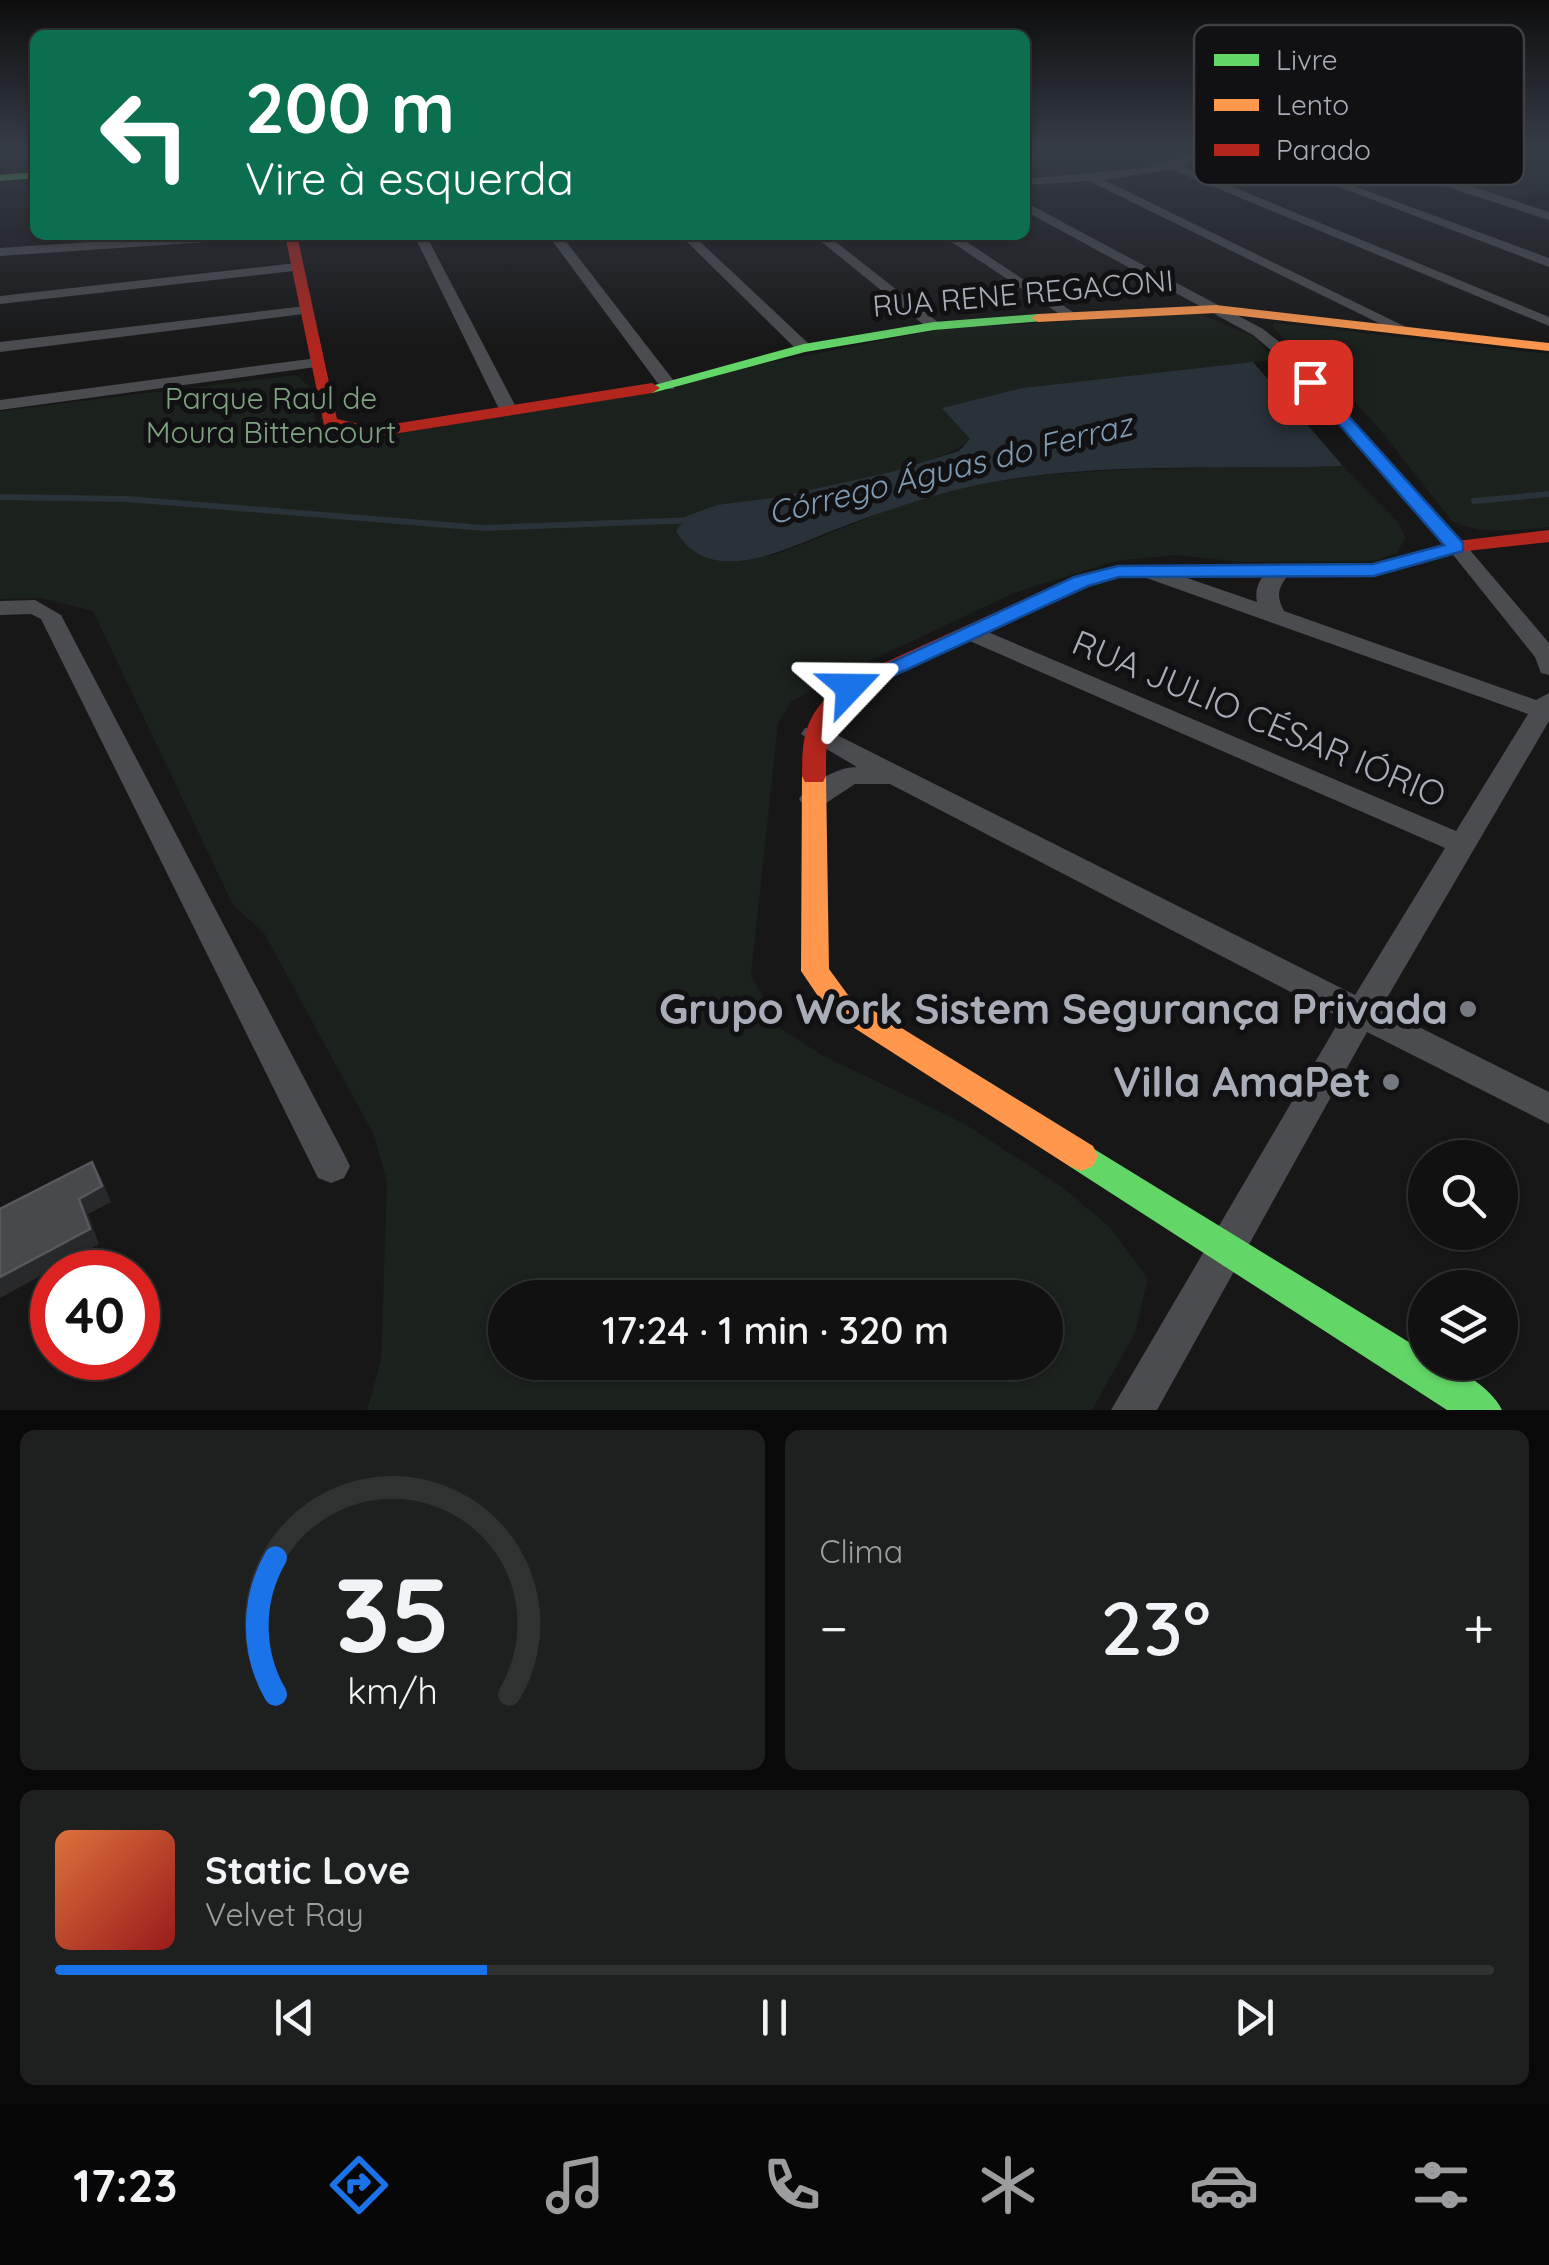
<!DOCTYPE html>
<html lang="pt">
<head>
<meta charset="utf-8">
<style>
  :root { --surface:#111; --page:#1e1f1f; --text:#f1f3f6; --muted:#9c9d9f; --line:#303131; --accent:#1a73e8 }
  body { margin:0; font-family:Quicksand,sans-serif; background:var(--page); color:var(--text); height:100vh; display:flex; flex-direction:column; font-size:38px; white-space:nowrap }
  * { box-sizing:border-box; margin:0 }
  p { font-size:32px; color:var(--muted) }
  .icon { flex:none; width:55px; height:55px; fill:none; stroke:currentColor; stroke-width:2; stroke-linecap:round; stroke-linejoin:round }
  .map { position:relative; height:1410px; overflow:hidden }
  .drawer { display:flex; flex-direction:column; gap:20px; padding:20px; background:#090909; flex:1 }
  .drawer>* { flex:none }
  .hud { position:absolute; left:30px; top:30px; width:1000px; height:210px; border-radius:15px; box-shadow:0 2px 8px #0004,0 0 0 2px var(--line); background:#0b6e4f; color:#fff; overflow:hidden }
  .controls { position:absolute; left:1408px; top:1140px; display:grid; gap:20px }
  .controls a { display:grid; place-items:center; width:110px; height:110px; border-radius:50%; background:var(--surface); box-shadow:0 2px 8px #0004,0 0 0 2px var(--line); font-size:50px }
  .speed { position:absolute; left:30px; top:1250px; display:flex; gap:20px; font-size:50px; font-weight:700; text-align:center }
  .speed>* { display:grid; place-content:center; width:130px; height:130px; border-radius:50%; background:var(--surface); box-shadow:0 2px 8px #0004,0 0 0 2px var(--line); line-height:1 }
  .speed .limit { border:15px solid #d22; background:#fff; color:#111 }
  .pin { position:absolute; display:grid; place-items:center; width:85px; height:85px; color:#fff; margin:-42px; border-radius:20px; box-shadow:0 5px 15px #0006 }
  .me { position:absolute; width:110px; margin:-55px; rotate:67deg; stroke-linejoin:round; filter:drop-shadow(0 0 8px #0008) }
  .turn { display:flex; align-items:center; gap:35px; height:210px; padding:0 50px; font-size:45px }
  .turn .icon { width:130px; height:130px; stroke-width:2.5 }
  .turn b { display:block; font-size:70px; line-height:85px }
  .big { font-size:75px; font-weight:600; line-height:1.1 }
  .drawer .card { flex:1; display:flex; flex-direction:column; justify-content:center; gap:15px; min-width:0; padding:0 35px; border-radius:15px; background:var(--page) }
  .drawer .dial { align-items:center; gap:0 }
  .dial svg { height:260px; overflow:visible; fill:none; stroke:var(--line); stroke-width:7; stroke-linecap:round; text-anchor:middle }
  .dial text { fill:var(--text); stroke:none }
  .song { display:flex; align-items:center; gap:30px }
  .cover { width:120px; height:120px; border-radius:15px; background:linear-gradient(135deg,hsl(20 70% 55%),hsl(0 70% 35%)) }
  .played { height:10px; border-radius:5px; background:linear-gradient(90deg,var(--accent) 30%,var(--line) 30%) }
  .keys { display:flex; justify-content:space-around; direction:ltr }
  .heat { display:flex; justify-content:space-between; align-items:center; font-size:55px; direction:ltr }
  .drawer .tiles { flex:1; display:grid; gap:20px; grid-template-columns:1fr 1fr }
  .card:last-child { grid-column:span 2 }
  .trip { position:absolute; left:488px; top:1280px; width:575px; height:100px; border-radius:50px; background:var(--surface); box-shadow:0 2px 8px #0004,0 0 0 2px var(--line); font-weight:600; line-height:100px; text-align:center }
  .menu { display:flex; height:160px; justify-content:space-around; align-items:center; background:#070707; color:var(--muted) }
  .menu .icon { width:70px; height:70px }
  .menu .current { color:var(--accent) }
  .menu b { font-size:45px; color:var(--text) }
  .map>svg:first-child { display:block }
  .built { fill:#212124 }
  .green { fill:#1b211c; fill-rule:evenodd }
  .water { fill:#2a3239 }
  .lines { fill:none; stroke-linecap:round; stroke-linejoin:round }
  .stream { stroke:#2a3239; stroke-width:6 }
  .street { fill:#4b4c50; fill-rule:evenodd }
  .fast { fill:#63d668; fill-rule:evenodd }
  .slow { fill:#ff974d; fill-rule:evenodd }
  .jam { fill:#b3261e; fill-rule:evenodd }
  .shaded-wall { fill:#28292a }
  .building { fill:#48494d; stroke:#57595e; stroke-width:2.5 }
  .route { fill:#1a73e8; stroke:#114b97; stroke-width:2.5 }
  .poi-dot { fill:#757880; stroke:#111113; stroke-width:4 }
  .labels { text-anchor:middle; stroke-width:10; stroke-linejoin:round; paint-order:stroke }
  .far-street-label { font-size:30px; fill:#a8adb8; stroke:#111113 }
  .far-park-label { font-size:30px; fill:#7fa381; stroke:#111113 }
  .far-water-label { font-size:32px; font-style:italic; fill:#7f9bb3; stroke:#111113 }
  .street-label { font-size:35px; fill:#a8adb8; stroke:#111113 }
  .near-poi-label { font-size:42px; font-weight:bold; fill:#a8adb8; stroke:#111113; text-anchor:end }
  .key { fill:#111113; stroke:#3e4045; stroke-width:2.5 }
  .key-label { font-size:28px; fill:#a8adb8 }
</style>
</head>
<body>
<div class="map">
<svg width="1549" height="1410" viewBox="0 0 1549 1410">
  <rect width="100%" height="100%" fill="#171717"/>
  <!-- built -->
  <path class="built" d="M 1407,162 L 1489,163 L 1519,174 L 1520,184 L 1538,194 L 1506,197 Z"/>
  <!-- green -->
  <g class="green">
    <path d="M 1025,151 L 1187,151 C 1135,180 1081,175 1025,166 Z"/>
    <path d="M 1549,151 L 1549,196 L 1520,180 L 1501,163 L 1508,152 Z"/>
    <path d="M 1198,313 L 1255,337 L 1274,360 L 1022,388 L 944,408 L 971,439 C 943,467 795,495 750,501 L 770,556 C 830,536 886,506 949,491 C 1077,461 1213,471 1343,466 L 1399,523 L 1405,538 L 1397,553 L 1374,561 L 1241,562 L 1176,555 L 1116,561 L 1014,593 L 844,673 L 791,702 L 778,724 L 751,975 L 780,1028 L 822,1055 L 965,1124 L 1062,1187 L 1110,1227 L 1148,1279 L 1135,1333 L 1092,1410 L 367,1410 L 381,1360 L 387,1182 L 374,1135 L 264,933 L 233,905 L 93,611 L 40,598 L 0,599 L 0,411 L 296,375 L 309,386 L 316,425 L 337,432 L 397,434 L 943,329 ZM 505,1298 L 1045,1298 L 1045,1362 L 505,1362 Z"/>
    <path d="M 1275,323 L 1549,354 L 1549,527 C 1516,530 1483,536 1452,521 L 1377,426 L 1329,376 L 1277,332 L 1272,326 Z"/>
  </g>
  <!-- water -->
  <path class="water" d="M 1253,362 L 1343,466 C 1204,471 1055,457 920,500 C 891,509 862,519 834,530 C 787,548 710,590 676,531 L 687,516 L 717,505 L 779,497 L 891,472 L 959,451 L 970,439 L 942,408 L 1022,388 Z"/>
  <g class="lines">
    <!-- stream -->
    <g class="stream">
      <path d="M 0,497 L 127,499 L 484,528 L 696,520"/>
      <path d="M 1474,501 L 1549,494"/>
    </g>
    <!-- street -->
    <g class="street">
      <path d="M 1205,151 L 1219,151 L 1182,166 L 1549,317 L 1549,326 L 1171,169 L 1104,180 L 1408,328 L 1395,331 L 1089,181 L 1025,185 L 1025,179 L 1145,168 Z"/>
      <path d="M 1245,151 L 1259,151 L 1549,258 L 1549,267 Z"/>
      <path d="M 1336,151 L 1372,153 L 1549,212 L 1549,220 Z"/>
      <path d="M 1025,202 L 1263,329 L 1291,351 L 1464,543 L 1549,643 L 1549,675 L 1541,673 L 1535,657 L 1450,551 L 1279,357 L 1253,335 L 1025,211 Z"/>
      <path d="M 195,235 L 258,235 L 252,239 L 0,256 L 0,248 Z"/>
      <path d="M 414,235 L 426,235 L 517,409 L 514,413 L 499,409 Z"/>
      <path d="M 548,235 L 561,235 L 674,381 L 674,389 L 662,389 Z"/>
      <path d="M 680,235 L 693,235 L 810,345 L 810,351 L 798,351 Z"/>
      <path d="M 813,235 L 827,235 L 939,323 L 939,329 L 929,329 Z"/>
      <path d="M 941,235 L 956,235 L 1079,316 L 1067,319 Z"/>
      <path d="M 297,263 L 302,264 L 302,270 L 0,304 L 0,296 Z"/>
      <path d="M 306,306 L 313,310 L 311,313 L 0,352 L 0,342 Z"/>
      <path d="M 317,358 L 323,360 L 323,366 L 0,410 L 0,400 Z"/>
      <path d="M 1149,565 L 1257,602 C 1254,587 1261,577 1271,567 L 1287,567 L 1290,572 C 1279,587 1275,594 1284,611 L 1536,700 L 1549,693 L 1549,721 L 1381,1008 L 1549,1092 L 1549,1124 L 1367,1032 L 1157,1410 L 1111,1410 L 1341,1018 L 890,784 L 855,784 L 823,805 L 803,805 L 799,799 C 810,783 837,767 857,767 L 801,734 L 805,728 L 823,728 L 1355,995 L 1445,848 L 965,639 L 961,634 L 965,629 L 981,629 L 1456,831 L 1528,714 L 1141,576 L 1138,571 Z"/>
      <path d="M 35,600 L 61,615 L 344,1154 L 350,1166 L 344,1178 L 331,1183 L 318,1178 L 41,619 L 31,614 L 0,615 L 0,601 Z"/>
    </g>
    <!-- fast -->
    <g class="fast">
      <path d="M 35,172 L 35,178 L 0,181 L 0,175 Z"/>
      <path d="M 1038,314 L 1045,318 L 1043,321 L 934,330 L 805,352 L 652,393 L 644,388 L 804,344 L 934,322 Z"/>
      <path d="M 1081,1141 L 1425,1352 L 1425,1362 C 1451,1362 1491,1386 1502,1410 L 1447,1410 L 1069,1166 L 1064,1156 L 1069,1146 Z"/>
    </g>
    <!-- slow -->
    <g class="slow">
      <path d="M 1216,305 L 1549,343 L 1549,351 L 1216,313 L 1038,322 L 1031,318 L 1038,314 Z"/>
      <path d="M 814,768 L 826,776 L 829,969 L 848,995 L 1093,1146 L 1098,1156 L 1093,1166 L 1081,1171 L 1069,1166 L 828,1011 L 801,971 L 802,776 Z"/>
    </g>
    <!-- jam -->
    <g class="jam">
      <path d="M 285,235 L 297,235 L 337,419 L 364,425 L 387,425 L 652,383 L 660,388 L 652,393 L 387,435 L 364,435 L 324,425 Z"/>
      <path d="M 1549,530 L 1549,542 L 1458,552 L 1374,576 L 1118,578 L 1088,585 L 858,692 C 826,721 826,734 826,776 L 823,782 L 805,782 L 802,776 C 802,730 807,714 842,682 L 1074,577 L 1118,566 L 1373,564 L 1457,541 Z"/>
    </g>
  </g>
  <!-- shaded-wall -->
  <path class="shaded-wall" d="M 92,1162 L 101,1177 L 111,1202 L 88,1214 L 99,1244 L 0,1298 L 0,1277 L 79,1199 Z"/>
  <!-- building -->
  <path class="building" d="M 92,1162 L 102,1186 L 79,1199 L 90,1229 L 0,1277 L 0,1209 Z"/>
  <!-- sky -->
  <linearGradient id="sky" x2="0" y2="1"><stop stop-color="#0d0d0d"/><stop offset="0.43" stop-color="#363c47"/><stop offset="1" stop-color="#363c47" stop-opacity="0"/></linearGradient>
  <rect width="1549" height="348" fill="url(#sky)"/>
  <!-- route -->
  <path class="route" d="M 1310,377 L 1315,379 L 1463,543 L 1463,551 L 1374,576 L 1119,577 L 1088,586 L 858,692 L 850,694 L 839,687 L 1074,577 L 1118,566 L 1373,564 L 1444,545 L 1305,385 L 1302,382 Z"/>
  <!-- markers -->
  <g class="poi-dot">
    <circle cx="1468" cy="1009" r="10"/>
    <circle cx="1391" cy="1082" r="10"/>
  </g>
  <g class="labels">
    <!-- far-street labels -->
    <g class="far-street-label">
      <text transform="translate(1023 294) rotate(-5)" y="10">RUA RENE REGACONI</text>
    </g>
    <!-- far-park labels -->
    <g class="far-park-label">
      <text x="271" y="409">Parque Raul de<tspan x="271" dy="34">Moura Bittencourt</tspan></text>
    </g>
    <!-- far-water labels -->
    <g class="far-water-label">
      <text transform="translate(950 469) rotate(-14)" y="11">Córrego Águas do Ferraz</text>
    </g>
    <!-- street labels -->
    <g class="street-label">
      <text transform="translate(1259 719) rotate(23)" y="12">RUA JULIO CÉSAR IÓRIO</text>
    </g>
    <!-- near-poi labels -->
    <g class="near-poi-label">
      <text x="1448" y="1024">Grupo Work Sistem Segurança Privada</text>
      <text x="1371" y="1097">Villa AmaPet</text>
    </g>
  </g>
  <!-- legend -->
  <rect x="1194" y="25" width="330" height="160" rx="15" class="key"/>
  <rect x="1214" y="54" width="45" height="12" fill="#63d668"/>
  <rect x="1214" y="99" width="45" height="12" fill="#ff974d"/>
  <rect x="1214" y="144" width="45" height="12" fill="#b3261e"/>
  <g class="key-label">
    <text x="1276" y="70">Livre</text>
    <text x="1276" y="115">Lento</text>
    <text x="1276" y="160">Parado</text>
  </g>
</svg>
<div class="controls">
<a><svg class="icon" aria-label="search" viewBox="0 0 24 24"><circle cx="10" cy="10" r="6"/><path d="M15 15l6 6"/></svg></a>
<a><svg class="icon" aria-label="layers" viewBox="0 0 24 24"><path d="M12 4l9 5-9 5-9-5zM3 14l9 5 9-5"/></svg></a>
</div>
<div class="speed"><div class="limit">40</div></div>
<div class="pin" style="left:1310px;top:382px;background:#d93025"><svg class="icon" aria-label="arrive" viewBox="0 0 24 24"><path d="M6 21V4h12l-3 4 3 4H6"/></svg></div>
<svg class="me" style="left:850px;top:687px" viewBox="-20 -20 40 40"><path d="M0-17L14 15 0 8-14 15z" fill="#1a73e8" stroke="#fff" stroke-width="4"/></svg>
<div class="trip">17:24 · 1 min · 320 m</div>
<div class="hud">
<div class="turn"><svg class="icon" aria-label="left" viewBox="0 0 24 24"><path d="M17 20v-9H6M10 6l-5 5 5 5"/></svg><div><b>200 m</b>Vire à esquerda</div></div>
</div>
</div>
<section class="drawer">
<div class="tiles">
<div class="card dial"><svg viewBox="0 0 100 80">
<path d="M14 69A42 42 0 1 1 86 69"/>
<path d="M14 69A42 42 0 0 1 14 27" stroke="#1a73e8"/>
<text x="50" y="56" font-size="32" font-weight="700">35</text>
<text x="50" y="72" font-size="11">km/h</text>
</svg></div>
<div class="card"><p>Clima</p>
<div class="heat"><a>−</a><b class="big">23°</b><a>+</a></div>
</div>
<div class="card">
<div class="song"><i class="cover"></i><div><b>Static Love</b><p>Velvet Ray</p></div></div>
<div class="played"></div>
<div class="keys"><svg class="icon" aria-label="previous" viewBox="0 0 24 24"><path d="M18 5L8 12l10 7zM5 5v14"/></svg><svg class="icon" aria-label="pause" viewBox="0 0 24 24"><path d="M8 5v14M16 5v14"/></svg><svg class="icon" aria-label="next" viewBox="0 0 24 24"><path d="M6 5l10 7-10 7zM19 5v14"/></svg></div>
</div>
</div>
</section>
<nav class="menu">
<b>17:23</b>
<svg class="icon current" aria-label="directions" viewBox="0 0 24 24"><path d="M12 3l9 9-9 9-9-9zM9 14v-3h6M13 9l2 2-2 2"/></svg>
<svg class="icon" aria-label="music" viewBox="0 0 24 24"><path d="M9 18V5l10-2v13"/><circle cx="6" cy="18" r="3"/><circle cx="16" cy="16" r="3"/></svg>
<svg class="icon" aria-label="phone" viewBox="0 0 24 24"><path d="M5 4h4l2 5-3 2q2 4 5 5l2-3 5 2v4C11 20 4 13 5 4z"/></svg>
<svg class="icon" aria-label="climate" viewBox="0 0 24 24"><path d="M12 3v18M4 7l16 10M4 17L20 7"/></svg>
<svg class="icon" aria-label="car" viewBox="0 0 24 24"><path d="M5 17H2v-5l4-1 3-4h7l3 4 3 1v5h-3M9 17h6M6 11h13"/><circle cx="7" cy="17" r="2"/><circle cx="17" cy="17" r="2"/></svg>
<svg class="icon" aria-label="filters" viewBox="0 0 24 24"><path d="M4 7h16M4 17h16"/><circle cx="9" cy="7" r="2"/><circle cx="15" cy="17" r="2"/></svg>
</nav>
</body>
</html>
